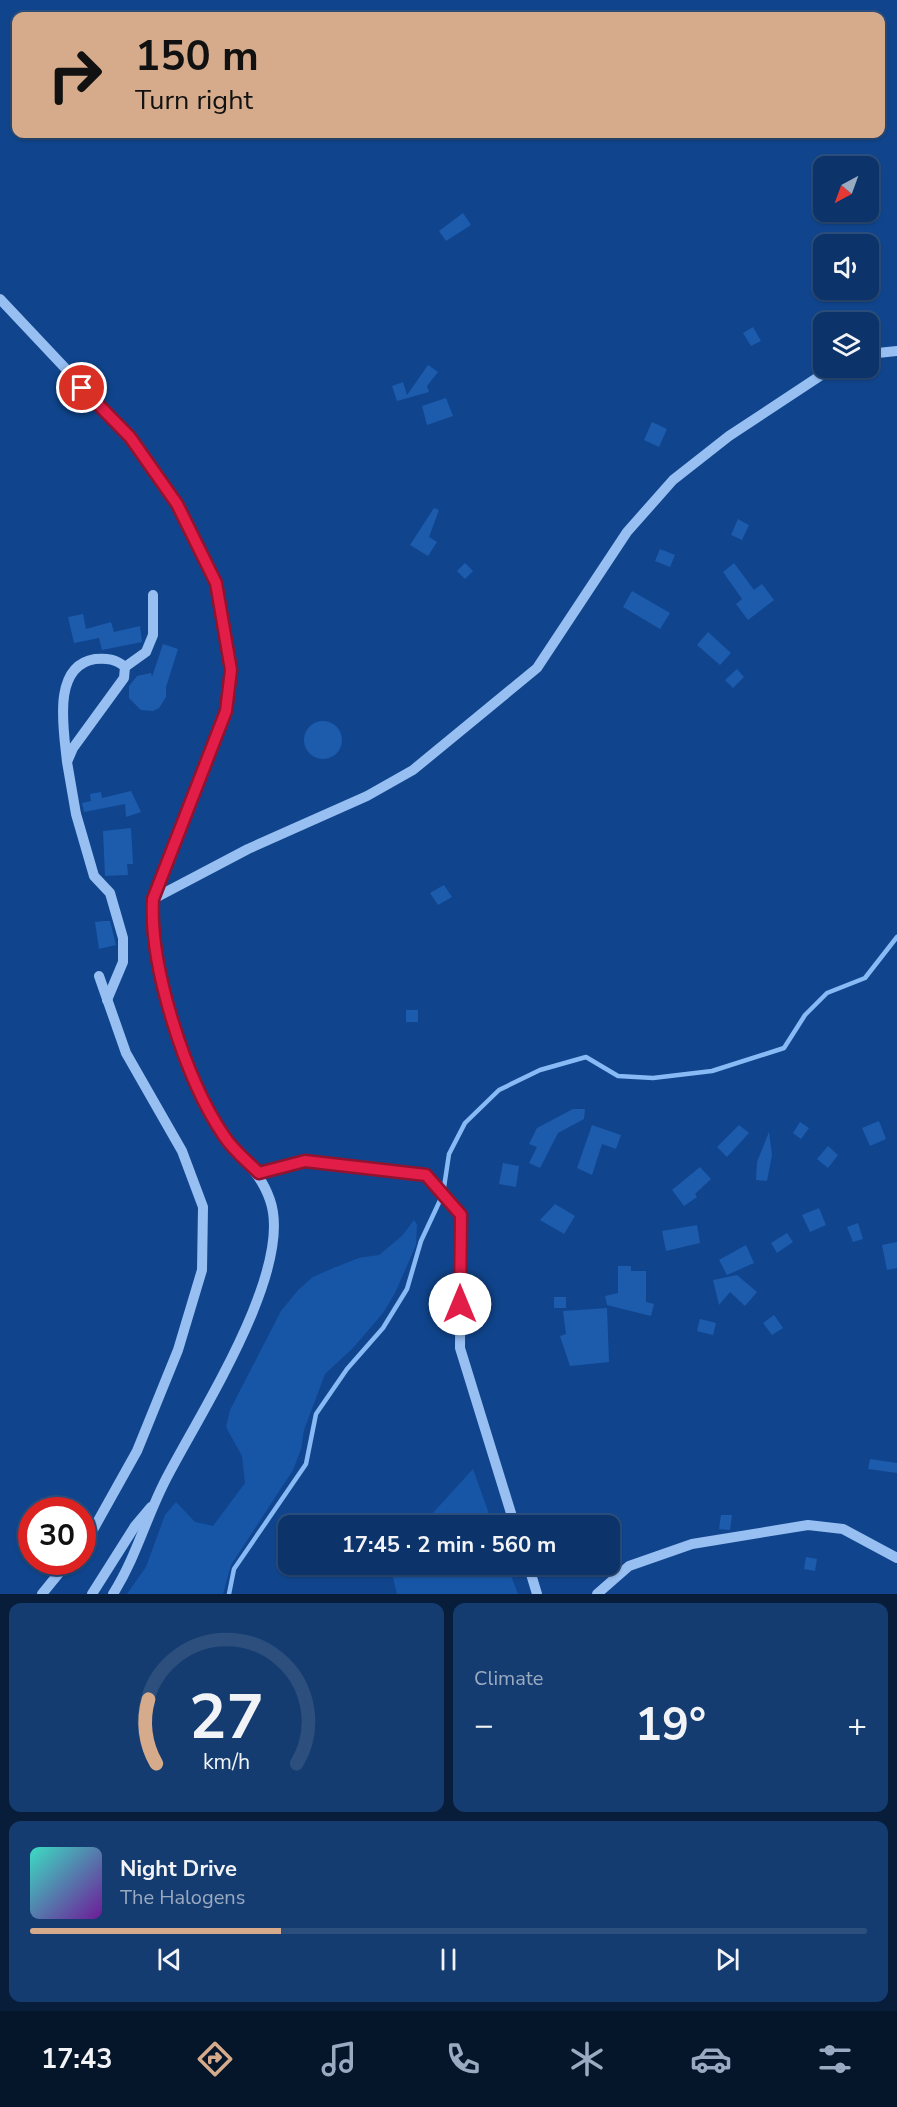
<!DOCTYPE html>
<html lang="en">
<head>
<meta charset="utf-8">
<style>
  :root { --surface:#0c346a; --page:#153c70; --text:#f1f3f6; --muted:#9aaac1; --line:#2c4f7e; --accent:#d6ab8b }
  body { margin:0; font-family:"Nunito Sans",sans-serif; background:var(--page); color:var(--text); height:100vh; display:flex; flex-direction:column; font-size:22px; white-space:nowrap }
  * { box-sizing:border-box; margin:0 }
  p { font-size:20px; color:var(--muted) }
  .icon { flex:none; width:33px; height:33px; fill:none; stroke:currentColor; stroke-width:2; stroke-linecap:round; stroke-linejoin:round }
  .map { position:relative; height:1594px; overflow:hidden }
  .details { display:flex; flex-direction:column; gap:9px; padding:9px; background:#071d3a; flex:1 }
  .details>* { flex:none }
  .banner { position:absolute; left:12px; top:12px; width:873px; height:126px; border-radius:12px; box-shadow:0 2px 4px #0004,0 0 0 2px var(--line); background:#d6ab8b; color:#111; overflow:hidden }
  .needle { width:39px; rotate:221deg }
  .buttons { position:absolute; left:813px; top:156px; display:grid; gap:12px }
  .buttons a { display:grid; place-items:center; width:66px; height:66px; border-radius:12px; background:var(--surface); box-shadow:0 2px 4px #0004,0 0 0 2px var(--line); font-size:30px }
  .speed { position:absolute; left:18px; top:1497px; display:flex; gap:12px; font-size:30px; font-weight:700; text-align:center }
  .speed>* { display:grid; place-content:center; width:78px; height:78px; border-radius:50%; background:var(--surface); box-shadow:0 2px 4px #0004,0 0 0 2px var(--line); line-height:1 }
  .speed .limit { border:9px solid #d22; background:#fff; color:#111 }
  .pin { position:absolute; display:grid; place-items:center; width:51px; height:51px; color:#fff; margin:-26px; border:3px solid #fff; border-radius:50%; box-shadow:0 2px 6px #0007 }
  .me { position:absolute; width:66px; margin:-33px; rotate:0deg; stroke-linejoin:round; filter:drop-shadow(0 0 4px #0008) }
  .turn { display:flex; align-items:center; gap:21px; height:126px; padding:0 24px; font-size:27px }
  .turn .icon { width:78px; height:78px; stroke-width:2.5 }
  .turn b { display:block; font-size:42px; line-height:51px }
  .big { font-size:45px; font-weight:700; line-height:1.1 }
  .details .card { flex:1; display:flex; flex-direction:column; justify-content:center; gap:9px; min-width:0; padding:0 21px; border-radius:12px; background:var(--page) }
  .details .dial { align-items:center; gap:0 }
  .dial svg { height:156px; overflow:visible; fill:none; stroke:var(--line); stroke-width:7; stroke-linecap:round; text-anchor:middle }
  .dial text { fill:var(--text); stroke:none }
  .song { display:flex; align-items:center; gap:18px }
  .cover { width:72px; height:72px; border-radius:9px; background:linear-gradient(135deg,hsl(170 70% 55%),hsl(280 70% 35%)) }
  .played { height:6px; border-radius:3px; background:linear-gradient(90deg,var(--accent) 30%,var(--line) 30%) }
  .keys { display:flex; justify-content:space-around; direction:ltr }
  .heat { display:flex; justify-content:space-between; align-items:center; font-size:33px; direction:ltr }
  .details .tiles { flex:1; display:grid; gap:9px; grid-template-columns:1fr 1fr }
  .card:last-child { grid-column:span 2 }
  .trip { position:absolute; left:278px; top:1515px; width:342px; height:60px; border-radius:12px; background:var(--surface); box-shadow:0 2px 4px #0004,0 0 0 2px var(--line); font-weight:700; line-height:60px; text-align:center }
  .tab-bar { display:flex; height:96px; justify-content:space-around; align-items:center; background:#05152a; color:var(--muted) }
  .tab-bar .icon { width:42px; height:42px }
  .tab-bar .active { color:var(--accent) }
  .tab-bar b { font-size:27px; color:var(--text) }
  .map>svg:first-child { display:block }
  .green { fill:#1756a7 }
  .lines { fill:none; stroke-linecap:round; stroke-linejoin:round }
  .stream { stroke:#88baf6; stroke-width:4.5 }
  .building { fill:#1d5bad }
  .minor { stroke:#97bff2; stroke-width:10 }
  .route-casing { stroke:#92132f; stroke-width:15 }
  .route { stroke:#e11d48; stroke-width:10 }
</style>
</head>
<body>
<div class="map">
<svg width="897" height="1594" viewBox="0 0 897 1594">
  <rect width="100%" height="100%" fill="#10458d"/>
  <!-- green -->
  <g class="green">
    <path d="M 414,1220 L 417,1225 L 416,1245 L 395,1293 L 383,1313 L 353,1348 L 325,1374 L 304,1430 L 301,1449 L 293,1470 L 231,1565 L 223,1594 L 127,1594 L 146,1567 L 165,1515 L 176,1502 L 195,1522 L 213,1526 L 245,1483 L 242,1456 L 226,1427 L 230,1410 L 281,1311 L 299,1289 L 313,1277 L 331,1269 L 359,1258 L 379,1255 L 402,1236 Z"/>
    <path d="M 473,1469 L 493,1525 L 422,1525 Z"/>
    <path d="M 390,1565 L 507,1565 L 518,1594 L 397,1594 Z"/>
  </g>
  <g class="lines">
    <!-- stream -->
    <path class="stream" d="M 229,1594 L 234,1569 L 306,1464 L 316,1414 L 347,1369 L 383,1328 L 407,1289 L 421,1241 L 443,1194 L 449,1154 L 465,1123 L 499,1090 L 540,1070 L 586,1057 L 618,1076 L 653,1078 L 712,1071 L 784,1048 L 805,1015 L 827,993 L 865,978 L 897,937"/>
  </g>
  <!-- building -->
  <g class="building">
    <path d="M 463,213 L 471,225 L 446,241 L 439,231 Z"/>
    <path d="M 753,327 L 761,341 L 751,346 L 743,333 Z"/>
    <path d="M 428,365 L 438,372 L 427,386 L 429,392 L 397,401 L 392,386 L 403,382 L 407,395 Z"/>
    <path d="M 446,398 L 453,416 L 427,425 L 422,406 Z"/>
    <path d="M 652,422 L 667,429 L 659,447 L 644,440 Z"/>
    <path d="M 434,508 L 439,510 L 429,537 L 437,542 L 428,556 L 410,545 Z"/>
    <path d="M 738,519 L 749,525 L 742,540 L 731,535 Z"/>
    <path d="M 660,549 L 675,555 L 670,567 L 655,561 Z"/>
    <path d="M 465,563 L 473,571 L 465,579 L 457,571 Z"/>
    <path d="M 734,563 L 754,590 L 762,584 L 774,600 L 748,620 L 736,604 L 742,599 L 723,572 Z"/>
    <path d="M 632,591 L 670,613 L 660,629 L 623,607 Z"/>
    <path d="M 83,614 L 86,629 L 111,622 L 114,632 L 140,626 L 142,642 L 102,650 L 99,638 L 74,643 L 68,617 Z"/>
    <path d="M 708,632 L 731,653 L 720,665 L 697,645 Z"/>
    <path d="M 163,644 L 178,649 L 166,687 L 166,697 L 159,708 L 153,711 L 141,710 L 129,698 L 129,686 L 137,676 L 151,673 L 152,677 Z"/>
    <path d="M 737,669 L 744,677 L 733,688 L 725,680 Z"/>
    <circle cx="323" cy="740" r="19"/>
    <path d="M 131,791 L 141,812 L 126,817 L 125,804 L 84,812 L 82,803 L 91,801 L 90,794 L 101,792 L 102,798 Z"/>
    <path d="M 131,828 L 133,864 L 127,864 L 128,875 L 105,876 L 103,831 Z"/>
    <path d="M 444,885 L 452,897 L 438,905 L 430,893 Z"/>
    <path d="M 104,921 L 110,921 L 116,945 L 99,949 L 95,922 Z"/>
    <rect x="406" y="1010" width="12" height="12"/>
    <path d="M 573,1109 L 585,1109 L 584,1119 L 558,1133 L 540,1168 L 529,1163 L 537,1147 L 529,1144 L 537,1128 Z"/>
    <path d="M 879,1121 L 886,1139 L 870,1146 L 862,1128 Z"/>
    <path d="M 800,1122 L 809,1128 L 801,1139 L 793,1133 Z"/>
    <path d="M 592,1125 L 621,1135 L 616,1149 L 602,1144 L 592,1175 L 577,1168 Z"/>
    <path d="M 739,1125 L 749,1133 L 727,1157 L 717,1147 Z"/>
    <path d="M 769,1132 L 772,1155 L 767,1181 L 756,1180 L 757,1162 Z"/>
    <path d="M 828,1146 L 838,1155 L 828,1168 L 817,1159 Z"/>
    <path d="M 503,1163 L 519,1166 L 516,1187 L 499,1184 Z"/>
    <path d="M 700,1167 L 711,1179 L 695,1194 L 697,1197 L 684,1206 L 672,1190 Z"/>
    <path d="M 555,1204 L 575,1216 L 564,1234 L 540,1220 Z"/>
    <path d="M 819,1208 L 826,1225 L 810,1232 L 802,1215 Z"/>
    <path d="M 858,1223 L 863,1239 L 853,1242 L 847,1227 Z"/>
    <path d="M 697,1225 L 700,1243 L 666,1251 L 662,1231 Z"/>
    <path d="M 787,1233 L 793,1242 L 777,1253 L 771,1243 Z"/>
    <path d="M 897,1242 L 897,1268 L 887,1270 L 882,1245 Z"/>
    <path d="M 746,1245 L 754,1263 L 727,1275 L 719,1260 Z"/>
    <path d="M 618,1266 L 631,1266 L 631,1271 L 646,1271 L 646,1302 L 654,1304 L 651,1316 L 607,1305 L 605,1296 L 618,1293 Z"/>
    <path d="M 737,1275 L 757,1292 L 745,1306 L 730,1292 L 719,1305 L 713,1280 Z"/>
    <rect x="554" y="1297" width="12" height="11"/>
    <path d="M 607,1308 L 609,1362 L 570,1366 L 560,1336 L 566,1334 L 563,1311 Z"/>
    <path d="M 774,1315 L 783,1328 L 772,1335 L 763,1323 Z"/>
    <path d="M 700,1319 L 716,1323 L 713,1335 L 697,1331 Z"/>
    <path d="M 870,1459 L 897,1463 L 897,1473 L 868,1469 Z"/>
    <path d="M 721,1515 L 732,1515 L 730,1530 L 719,1529 Z"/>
    <path d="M 806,1557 L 817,1559 L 815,1571 L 804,1569 Z"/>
  </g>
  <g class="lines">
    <!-- minor -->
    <g class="minor">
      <path d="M 0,299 L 130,437 L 177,504 L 216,583 L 231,670 L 226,712 L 153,899 C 149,969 186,1077 223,1135 C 240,1162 258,1166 270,1200 C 295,1271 196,1419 164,1483 C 145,1521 136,1557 113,1594"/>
      <path d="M 868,354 L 897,351"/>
      <path d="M 125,667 L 146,652 L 153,635 L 153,595"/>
      <path d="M 67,762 C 64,731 51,666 95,659 C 107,658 116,659 125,667 L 124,678 L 73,748 L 67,762 L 76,814 L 94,876 L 110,893 L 123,938 L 123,962 L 107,1000"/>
      <path d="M 153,899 L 248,849 L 367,796 L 413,770 L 537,668 L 627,532 L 673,480 L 729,436 L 832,368"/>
      <path d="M 259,1173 L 305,1161 L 426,1175 L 461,1215 L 460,1348 L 515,1526"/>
      <path d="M 82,1543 L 94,1528 L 137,1451 L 178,1350 L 202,1270 L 203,1207 L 182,1151 L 126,1053 L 99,976"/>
      <path d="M 528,1564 L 537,1594"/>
      <path d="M 42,1594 L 68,1562"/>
      <path d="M 92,1594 L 135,1526 L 151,1507"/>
      <path d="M 597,1594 L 629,1566 L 692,1544 L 808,1525 L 843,1529 L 897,1558"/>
    </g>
  </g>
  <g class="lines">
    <defs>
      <path id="route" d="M 82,388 L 130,437 L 177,504 L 216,583 L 231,670 L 226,711 L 153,899 C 149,967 186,1080 224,1136 C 233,1150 247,1161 259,1173 L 305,1161 L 426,1175 L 461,1215 L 460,1304"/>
    </defs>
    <!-- route casing -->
    <use href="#route" class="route-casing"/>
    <!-- route -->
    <use href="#route" class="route"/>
  </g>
</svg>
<div class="buttons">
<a><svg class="needle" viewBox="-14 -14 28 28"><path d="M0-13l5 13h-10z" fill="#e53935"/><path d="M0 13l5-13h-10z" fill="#9aaac1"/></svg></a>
<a><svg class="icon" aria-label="sound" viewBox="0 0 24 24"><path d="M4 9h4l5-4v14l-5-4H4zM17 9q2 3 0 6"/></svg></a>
<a><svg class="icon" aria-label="layers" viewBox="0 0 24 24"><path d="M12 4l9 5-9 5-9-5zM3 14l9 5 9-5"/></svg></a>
</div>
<div class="speed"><div class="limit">30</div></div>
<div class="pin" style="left:82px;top:388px;background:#d93025"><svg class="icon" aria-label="arrive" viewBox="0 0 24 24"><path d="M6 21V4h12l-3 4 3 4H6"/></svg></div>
<svg class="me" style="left:460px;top:1304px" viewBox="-20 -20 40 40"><circle r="19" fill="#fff"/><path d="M0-13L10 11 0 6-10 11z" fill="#e11d48"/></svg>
<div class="trip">17:45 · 2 min · 560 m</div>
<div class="banner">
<div class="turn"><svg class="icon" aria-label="right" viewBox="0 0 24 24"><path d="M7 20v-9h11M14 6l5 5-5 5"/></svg><div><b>150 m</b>Turn right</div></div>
</div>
</div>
<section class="details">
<div class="tiles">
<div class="card dial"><svg viewBox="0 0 100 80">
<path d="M14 69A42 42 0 1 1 86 69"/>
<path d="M14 69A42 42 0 0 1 10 36" stroke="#d6ab8b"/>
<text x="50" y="56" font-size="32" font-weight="700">27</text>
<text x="50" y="72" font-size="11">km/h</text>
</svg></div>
<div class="card"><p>Climate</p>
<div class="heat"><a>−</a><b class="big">19°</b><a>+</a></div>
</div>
<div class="card">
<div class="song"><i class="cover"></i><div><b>Night Drive</b><p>The Halogens</p></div></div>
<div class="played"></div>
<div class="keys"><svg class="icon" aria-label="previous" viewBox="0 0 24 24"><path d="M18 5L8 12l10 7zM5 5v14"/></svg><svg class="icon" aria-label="pause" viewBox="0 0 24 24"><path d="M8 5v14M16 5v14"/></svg><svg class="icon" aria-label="next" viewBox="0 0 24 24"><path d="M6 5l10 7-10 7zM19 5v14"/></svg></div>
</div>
</div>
</section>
<nav class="tab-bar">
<b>17:43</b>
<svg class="icon active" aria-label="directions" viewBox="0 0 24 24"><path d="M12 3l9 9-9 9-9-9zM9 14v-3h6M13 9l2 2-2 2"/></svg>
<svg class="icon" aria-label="music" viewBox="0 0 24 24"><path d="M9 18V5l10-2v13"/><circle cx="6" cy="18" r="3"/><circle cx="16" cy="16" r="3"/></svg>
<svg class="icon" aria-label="phone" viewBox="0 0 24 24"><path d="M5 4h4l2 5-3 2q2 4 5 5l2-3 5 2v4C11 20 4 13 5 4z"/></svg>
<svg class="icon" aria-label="climate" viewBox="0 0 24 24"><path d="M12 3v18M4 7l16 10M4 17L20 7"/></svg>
<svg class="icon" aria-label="car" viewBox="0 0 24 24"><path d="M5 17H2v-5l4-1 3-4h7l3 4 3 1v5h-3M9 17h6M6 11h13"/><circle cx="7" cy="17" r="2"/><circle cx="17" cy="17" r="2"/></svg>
<svg class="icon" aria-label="filters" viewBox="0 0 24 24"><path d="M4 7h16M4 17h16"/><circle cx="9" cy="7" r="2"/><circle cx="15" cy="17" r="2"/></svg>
</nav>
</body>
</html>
